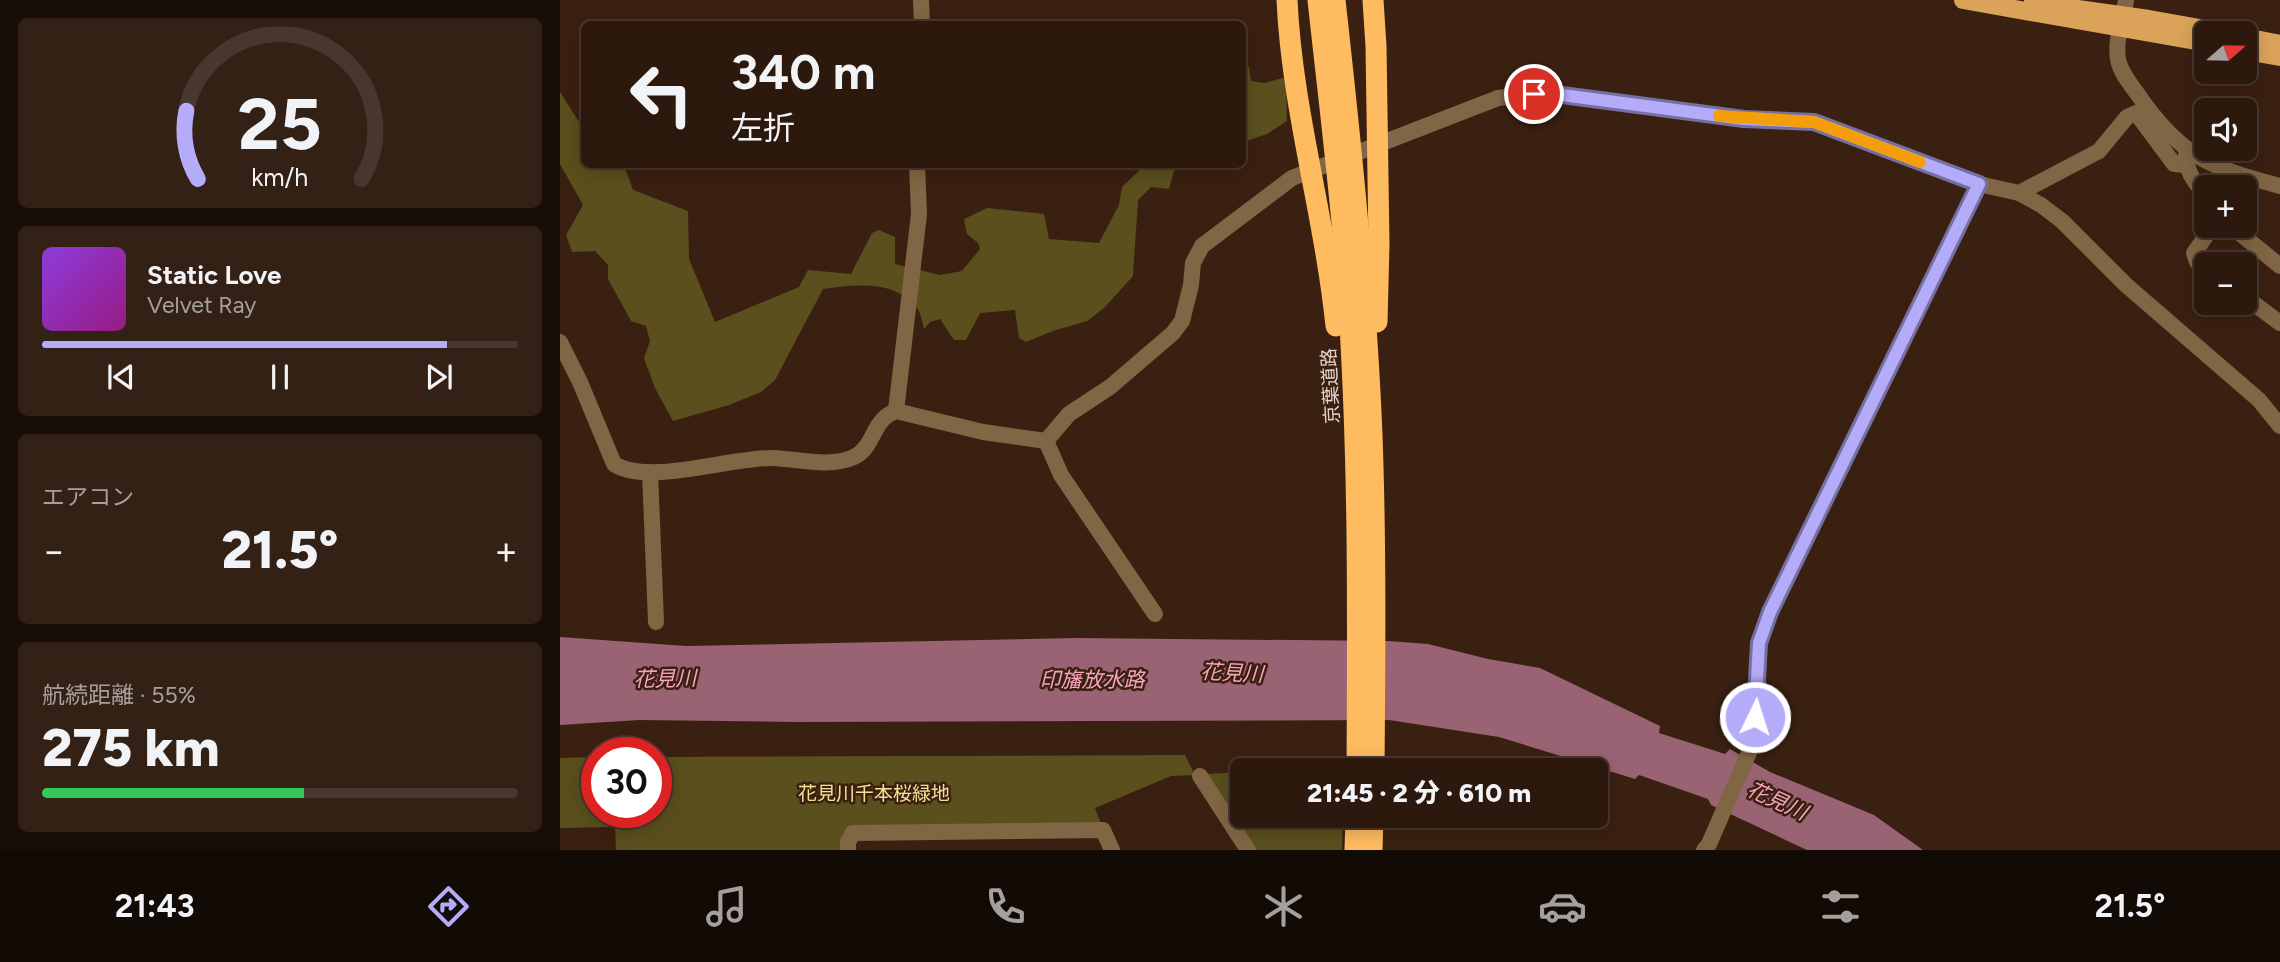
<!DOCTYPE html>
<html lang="ja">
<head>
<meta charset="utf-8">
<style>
  :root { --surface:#2c180d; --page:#342116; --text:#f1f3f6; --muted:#a6a09d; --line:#48372e; --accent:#b5acf9 }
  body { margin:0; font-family:Figtree,"Noto Sans JP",sans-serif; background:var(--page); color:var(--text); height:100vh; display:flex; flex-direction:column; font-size:26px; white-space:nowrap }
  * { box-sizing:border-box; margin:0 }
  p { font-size:23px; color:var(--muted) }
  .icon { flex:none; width:38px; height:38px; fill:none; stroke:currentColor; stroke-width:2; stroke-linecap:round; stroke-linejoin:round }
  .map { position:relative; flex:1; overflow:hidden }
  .side { display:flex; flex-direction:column; gap:18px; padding:18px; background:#180d07; width:560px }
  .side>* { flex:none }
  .banner { position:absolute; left:21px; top:21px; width:665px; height:147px; border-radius:10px; box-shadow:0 4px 18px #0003,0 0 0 2px var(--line); background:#2c180d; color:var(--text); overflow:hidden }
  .needle { width:46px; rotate:70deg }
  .tools { position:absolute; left:1634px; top:21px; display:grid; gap:14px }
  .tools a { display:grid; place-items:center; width:63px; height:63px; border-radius:10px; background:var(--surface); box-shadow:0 4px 18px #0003,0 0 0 2px var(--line); font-size:35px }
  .speed { position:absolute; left:21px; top:737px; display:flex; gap:14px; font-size:35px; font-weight:700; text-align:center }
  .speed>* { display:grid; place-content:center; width:91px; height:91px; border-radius:50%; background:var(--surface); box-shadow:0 4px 18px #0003,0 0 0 2px var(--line); line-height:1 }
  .speed .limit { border:10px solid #d22; background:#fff; color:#111 }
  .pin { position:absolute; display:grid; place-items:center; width:60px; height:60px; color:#fff; margin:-30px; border:4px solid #fff; border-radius:50%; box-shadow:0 2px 7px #0007 }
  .me { position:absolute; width:77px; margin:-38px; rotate:4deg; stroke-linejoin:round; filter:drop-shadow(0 0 5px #0008) }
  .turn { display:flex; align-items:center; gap:24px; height:147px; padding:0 35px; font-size:32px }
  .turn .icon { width:91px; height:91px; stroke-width:2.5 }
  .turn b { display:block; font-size:49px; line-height:60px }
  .big { font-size:52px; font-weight:800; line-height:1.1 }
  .side .tile { flex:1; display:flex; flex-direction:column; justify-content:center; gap:10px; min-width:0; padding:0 24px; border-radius:10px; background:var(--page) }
  .side .dial { align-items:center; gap:0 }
  .dial svg { height:182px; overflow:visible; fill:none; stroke:var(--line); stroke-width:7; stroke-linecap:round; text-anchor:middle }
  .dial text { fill:var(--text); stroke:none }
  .song { display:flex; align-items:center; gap:21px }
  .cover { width:84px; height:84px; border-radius:10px; background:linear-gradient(135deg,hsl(270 70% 55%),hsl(310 70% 35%)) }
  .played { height:7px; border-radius:4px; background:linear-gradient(90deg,var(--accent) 85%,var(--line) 85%) }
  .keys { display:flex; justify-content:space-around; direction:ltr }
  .heat { display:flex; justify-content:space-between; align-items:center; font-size:38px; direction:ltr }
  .charge { height:10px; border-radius:5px; background:linear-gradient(90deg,#34c759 55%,var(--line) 0) }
  .trip { position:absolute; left:670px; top:758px; width:378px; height:70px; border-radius:10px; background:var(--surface); box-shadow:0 4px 18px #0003,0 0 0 2px var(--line); font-weight:800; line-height:70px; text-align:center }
  .tab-bar { display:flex; height:112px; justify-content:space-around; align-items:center; background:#120a05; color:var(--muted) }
  .tab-bar .icon { width:49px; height:49px }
  .tab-bar .active { color:var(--accent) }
  .tab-bar b { font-size:32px; color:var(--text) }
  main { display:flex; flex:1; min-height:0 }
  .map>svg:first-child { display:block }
  .green { fill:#5a4f1d }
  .water { fill:#996373 }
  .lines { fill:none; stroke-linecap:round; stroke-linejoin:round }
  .minor { stroke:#806644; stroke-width:16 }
  .major { stroke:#daa359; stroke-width:18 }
  .highway { stroke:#febb60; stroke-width:21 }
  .route-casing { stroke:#7670a2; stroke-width:18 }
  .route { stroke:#b5acf9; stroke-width:12 }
  .slow { stroke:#f59e0b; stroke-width:12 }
  .labels { text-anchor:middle; stroke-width:5; stroke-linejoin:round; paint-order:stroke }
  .street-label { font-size:19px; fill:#e5d3c9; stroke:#3a2011 }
  .park-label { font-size:19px; fill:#f4e190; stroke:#3a2011 }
  .water-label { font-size:21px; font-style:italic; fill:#f7a3bc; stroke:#3a2011 }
</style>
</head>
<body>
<main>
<section class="side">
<div class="tile dial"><svg viewBox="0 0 100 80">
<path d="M14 69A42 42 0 1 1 86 69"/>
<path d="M14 69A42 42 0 0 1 9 39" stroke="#b5acf9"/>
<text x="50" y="56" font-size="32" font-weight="700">25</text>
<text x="50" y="72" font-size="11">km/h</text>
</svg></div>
<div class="tile">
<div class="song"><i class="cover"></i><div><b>Static Love</b><p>Velvet Ray</p></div></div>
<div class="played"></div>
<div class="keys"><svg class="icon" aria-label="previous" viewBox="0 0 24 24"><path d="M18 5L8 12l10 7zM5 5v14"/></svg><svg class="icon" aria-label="pause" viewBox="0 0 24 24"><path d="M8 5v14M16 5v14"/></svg><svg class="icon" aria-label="next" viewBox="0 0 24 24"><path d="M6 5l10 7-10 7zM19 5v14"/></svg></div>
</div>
<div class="tile"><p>エアコン</p>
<div class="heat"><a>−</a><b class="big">21.5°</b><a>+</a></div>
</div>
<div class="tile"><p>航続距離 · 55%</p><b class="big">275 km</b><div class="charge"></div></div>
</section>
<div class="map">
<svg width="1720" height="850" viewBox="0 0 1720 850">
  <rect width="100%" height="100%" fill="#3a2011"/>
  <!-- green -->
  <g class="green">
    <path d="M 689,66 L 691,81 L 705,83 L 726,77 L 727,121 L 707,134 L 683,142 L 683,68 Z"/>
    <path d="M 0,92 L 19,122 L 24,126 L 24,164 L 64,165 L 73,190 L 128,211 L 129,259 L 155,322 L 239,287 L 248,270 L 291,274 L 312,233 L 319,230 L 335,237 L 335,264 L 380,275 L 402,271 L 420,249 L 418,243 L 407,234 L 404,219 L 427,208 L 484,214 L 489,239 L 539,243 L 559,205 L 562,187 L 585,165 L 620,165 L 614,171 L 609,189 L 591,187 L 578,200 L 573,276 L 544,308 L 527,321 L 493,331 L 466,342 L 459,338 L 455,310 L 420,313 L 406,340 L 394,340 L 380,319 L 370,322 L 364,329 C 362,322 361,313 357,308 C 334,279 295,285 263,289 L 215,380 L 201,392 L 169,405 L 113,421 L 95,388 L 84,358 L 90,341 L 86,326 L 71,321 L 48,279 L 48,265 L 35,251 L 12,252 L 6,235 L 23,205 L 0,164 Z"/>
    <path d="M 625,755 L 635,775 L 611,776 L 535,808 L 541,824 L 295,829 L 284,850 L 56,850 L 55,827 L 0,828 L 0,758 L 37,757 L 37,812 L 96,812 L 96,757 Z"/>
    <path d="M 682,772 L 682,816 L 783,816 L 782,850 L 695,850 L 646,774 Z"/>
  </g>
  <!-- water -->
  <path class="water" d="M 0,637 L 126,646 L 515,638 L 828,641 L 868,644 L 928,659 L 980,668 L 1100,726 L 1099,733 L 1165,754 L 1170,749 L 1210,772 L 1314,815 L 1363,850 L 1247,850 L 1151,805 L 1148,799 L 1079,775 L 1075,779 L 939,737 L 829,720 L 238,722 L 79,720 L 0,725 Z"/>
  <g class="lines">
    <!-- minor -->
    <g class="minor">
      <path d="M 361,0 L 362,24"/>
      <path d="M 1566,0 C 1563,19 1555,39 1558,59 C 1560,72 1571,85 1579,96 C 1620,156 1651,168 1720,186"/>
      <path d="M 1626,155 C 1626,173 1636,183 1647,197"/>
      <path d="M 1459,193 L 1539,151 L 1567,117 L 1576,113 L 1614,164 L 1626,165"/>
      <path d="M 1671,226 L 1720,266"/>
      <path d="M 1647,269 L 1637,262 L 1634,253 L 1653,226"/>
      <path d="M 1685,297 L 1720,323"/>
      <path d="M 0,342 L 20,382 L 54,464 C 87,486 171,457 213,458 C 238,459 270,468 294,457 C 316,446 311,420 336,411 L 423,432 L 486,441 L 509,414 L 550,387 L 613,333 L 622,321 L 631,285 L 633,263 L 642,246 L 732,178 L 938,98 L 974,94 L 1002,95 L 1184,119 L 1254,122 L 1419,184 L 1459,193 L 1481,205 L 1502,221 L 1566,285 L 1699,400 L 1720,426"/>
      <path d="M 336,411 L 359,214 L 357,164"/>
      <path d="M 486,441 L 501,475 L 595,614"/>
      <path d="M 90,472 L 96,622"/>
      <path d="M 640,776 L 688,850"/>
      <path d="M 288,850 L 288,842 L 293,833 L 543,830 L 552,850"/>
      <path d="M 1144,850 L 1149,844 L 1195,739 L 1194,717 L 1199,644 L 1210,612 L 1419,184"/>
    </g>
    <!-- major -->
    <g class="major">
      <path d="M 1403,0 L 1647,43"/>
      <path d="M 1473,0 L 1497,6 L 1589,19 L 1668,33"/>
      <path d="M 1685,37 L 1720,44"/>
      <path d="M 1685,51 L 1720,57"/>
    </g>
    <!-- highway -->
    <g class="highway">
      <path d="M 727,0 C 732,110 765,217 776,326"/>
      <path d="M 758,0 C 768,93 780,187 787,281 C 799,444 798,607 797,770"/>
      <path d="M 775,0 C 791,144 806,289 812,435 C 816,546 815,658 814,770"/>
      <path d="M 813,0 L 816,46 L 819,244 L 817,322"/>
      <path d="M 795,850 L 796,816"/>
      <path d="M 812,850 L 813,816"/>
    </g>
  </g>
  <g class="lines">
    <defs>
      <path id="route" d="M 974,94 L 1002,95 L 1184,119 L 1254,122 L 1419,184 L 1210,612 L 1199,643 L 1195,717"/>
    </defs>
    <!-- route casing -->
    <use href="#route" class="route-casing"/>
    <!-- route -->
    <use href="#route" class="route"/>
    <!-- slow -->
    <path class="slow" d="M 1159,116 L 1254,122 L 1360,162"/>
  </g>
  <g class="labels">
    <!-- street labels -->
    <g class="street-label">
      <text transform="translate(770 386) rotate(-93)" y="7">京葉道路</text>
    </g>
    <!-- park labels -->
    <g class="park-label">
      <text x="314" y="800">花見川千本桜緑地</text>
    </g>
    <!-- water labels -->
    <g class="water-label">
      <text transform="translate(672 673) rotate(3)" y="7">花見川</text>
      <text transform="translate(105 679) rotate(-1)" y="7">花見川</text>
      <text x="532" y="687">印旛放水路</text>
      <text transform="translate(1217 801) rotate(24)" y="7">花見川</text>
    </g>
  </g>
</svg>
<div class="tools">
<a><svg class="needle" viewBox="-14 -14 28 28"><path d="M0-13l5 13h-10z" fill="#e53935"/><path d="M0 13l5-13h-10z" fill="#a6a09d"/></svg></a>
<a><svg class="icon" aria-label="sound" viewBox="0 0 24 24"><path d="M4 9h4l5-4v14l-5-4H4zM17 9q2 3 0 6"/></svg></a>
<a>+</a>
<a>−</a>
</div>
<div class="speed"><div class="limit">30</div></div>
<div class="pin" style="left:974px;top:94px;background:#d93025"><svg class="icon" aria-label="arrive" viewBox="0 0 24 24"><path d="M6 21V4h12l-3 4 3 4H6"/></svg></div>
<svg class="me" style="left:1195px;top:717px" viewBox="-20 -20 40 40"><circle r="17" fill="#b5acf9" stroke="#fff" stroke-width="3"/><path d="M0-11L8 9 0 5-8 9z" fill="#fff"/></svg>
<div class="trip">21:45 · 2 分 · 610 m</div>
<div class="banner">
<div class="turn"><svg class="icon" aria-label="left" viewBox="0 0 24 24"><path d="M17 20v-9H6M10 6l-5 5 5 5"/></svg><div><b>340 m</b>左折</div></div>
</div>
</div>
</main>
<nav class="tab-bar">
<b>21:43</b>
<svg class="icon active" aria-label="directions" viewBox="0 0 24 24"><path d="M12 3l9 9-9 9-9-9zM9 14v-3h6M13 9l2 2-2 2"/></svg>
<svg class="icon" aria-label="music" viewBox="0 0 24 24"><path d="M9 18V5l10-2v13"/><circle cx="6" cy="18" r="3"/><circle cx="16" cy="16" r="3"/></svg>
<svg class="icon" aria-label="phone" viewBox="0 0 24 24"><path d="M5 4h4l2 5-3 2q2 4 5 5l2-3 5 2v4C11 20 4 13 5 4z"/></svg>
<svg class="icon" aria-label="climate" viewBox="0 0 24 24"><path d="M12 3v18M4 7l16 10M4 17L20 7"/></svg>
<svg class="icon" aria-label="car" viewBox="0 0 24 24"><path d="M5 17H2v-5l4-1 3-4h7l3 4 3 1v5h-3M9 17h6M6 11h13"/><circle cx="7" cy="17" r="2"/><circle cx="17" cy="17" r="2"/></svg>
<svg class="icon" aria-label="filters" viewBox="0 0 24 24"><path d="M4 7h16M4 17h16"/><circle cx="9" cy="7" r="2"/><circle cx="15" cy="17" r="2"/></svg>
<b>21.5°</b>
</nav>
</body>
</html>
